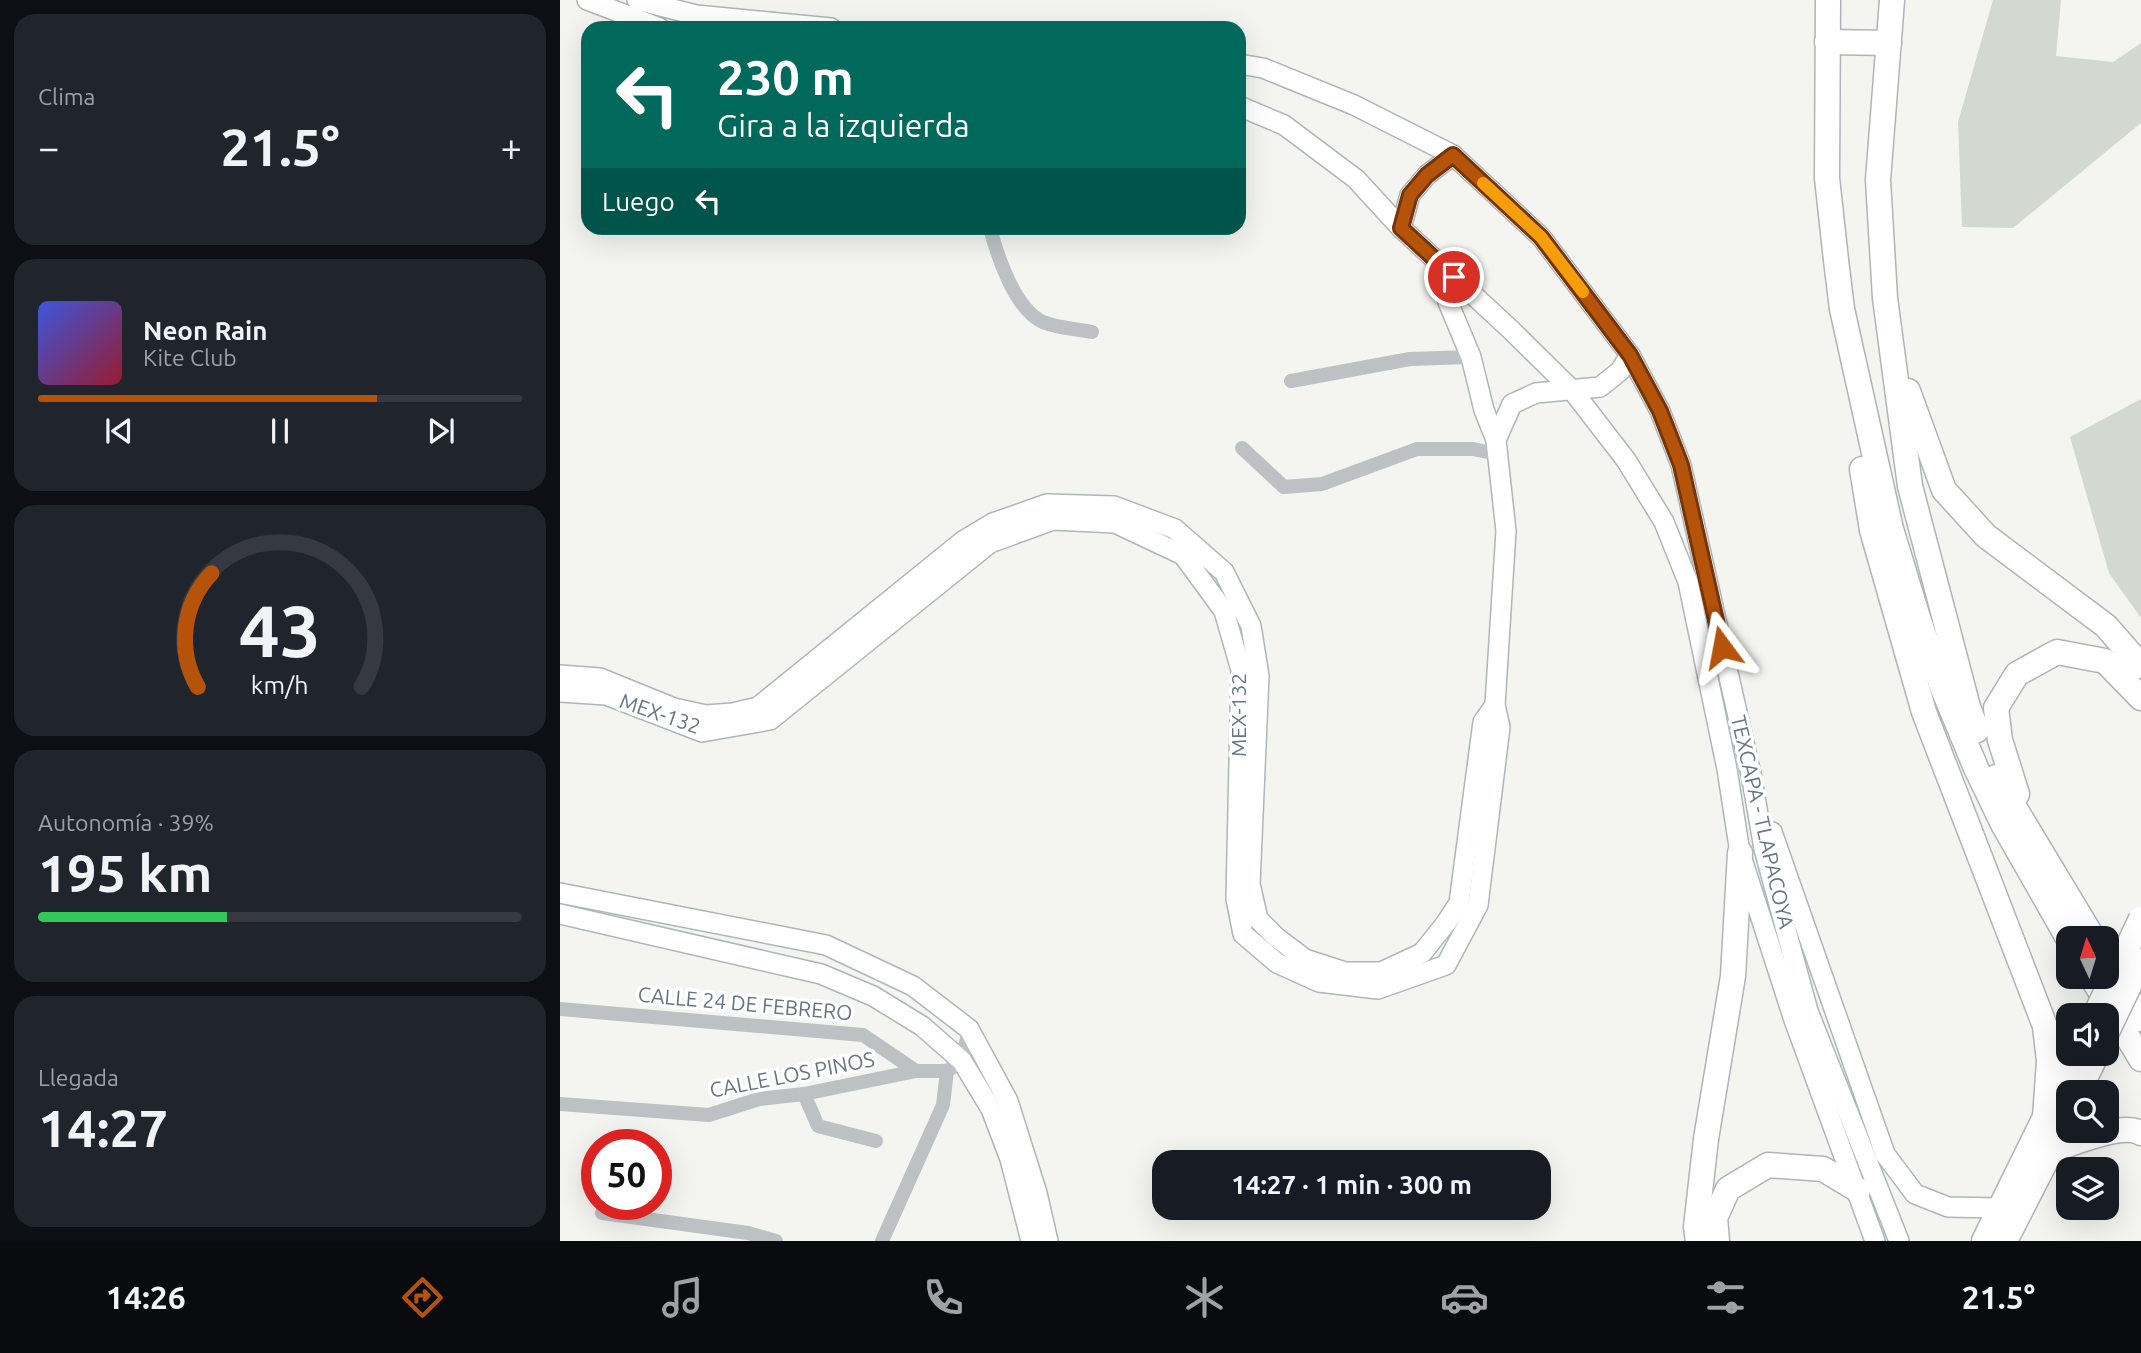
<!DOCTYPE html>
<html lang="es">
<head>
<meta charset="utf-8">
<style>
  :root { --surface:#171b24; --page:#20242c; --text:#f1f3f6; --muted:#9ea1a6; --line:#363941; --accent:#b45309 }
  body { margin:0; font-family:Ubuntu,sans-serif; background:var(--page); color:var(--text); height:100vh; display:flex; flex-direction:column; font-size:26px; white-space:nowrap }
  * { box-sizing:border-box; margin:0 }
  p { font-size:23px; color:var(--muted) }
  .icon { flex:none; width:38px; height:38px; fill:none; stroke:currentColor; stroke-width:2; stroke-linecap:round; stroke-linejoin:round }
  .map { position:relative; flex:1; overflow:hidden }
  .details { display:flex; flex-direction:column; gap:14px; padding:14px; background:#0d0f14; width:560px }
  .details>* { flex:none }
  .top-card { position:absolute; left:21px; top:21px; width:665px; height:214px; border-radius:21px; box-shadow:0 7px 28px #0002; background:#00695c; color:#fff; overflow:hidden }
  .needle { width:46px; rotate:356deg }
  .controls { position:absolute; left:1496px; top:926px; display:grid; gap:14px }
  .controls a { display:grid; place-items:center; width:63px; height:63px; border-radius:14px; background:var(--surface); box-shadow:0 7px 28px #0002; font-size:35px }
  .speed { position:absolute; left:21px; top:1129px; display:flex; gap:14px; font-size:35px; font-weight:700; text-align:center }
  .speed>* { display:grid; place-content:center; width:91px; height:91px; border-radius:50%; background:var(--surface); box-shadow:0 7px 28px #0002; line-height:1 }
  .speed .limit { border:10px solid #d22; background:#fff; color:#111 }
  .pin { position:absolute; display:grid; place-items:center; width:60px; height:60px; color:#fff; margin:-30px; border:4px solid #fff; border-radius:50%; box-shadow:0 2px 7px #0007 }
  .me { position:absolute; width:77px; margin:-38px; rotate:347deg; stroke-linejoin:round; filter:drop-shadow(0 0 5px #0008) }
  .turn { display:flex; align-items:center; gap:24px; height:147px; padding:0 21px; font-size:32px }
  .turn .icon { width:91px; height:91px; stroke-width:2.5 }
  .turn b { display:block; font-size:49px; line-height:60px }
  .then { display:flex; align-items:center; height:66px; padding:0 21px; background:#0003; gap:14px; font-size:26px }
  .big { font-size:52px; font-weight:600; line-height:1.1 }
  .details .widget { flex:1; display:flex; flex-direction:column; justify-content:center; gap:10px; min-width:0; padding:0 24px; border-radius:21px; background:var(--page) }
  .details .dial { align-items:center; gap:0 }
  .dial svg { height:182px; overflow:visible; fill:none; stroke:var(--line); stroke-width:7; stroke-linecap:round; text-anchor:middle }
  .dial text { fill:var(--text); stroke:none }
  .song { display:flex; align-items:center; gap:21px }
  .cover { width:84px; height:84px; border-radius:10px; background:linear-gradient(135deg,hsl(230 70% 55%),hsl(350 70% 35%)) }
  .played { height:7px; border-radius:4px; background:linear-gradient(90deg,var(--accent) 70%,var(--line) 70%) }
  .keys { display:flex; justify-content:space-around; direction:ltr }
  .heat { display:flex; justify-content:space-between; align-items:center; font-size:38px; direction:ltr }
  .charge { height:10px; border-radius:5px; background:linear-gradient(90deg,#34c759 39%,var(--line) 0) }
  .trip { position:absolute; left:592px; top:1150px; width:399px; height:70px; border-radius:21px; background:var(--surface); box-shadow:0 7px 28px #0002; font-weight:600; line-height:70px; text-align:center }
  .dock { display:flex; height:112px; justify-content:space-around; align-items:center; background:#090b0e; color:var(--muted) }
  .dock .icon { width:49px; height:49px }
  .dock .current { color:var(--accent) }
  .dock b { font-size:32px; color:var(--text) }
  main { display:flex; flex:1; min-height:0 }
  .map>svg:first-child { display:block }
  .green { fill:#d4d9d0 }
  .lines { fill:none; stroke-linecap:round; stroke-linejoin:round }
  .secondary-casing { stroke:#afb5b9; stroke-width:22 }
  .highway-casing { stroke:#b0b4b7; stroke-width:27 }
  .street { stroke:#bdc1c4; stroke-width:14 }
  .secondary { stroke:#fff; stroke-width:19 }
  .highway { stroke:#fff; stroke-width:24 }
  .highway-bridge-casing { stroke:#b0b4b7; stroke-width:27; stroke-linecap:butt }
  .highway-bridge { stroke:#fff; stroke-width:24 }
  .route-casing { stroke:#753606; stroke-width:18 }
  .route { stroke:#b45309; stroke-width:12 }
  .slow { stroke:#f59e0b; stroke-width:12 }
  .labels { text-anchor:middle; stroke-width:7; stroke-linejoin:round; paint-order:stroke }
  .street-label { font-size:21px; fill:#647680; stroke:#fff }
</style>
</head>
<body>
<main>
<section class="details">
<div class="widget"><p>Clima</p>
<div class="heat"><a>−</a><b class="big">21.5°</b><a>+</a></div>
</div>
<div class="widget">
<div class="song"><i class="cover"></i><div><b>Neon Rain</b><p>Kite Club</p></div></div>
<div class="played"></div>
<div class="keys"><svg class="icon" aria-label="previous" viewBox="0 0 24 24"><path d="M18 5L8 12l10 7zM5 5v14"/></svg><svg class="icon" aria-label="pause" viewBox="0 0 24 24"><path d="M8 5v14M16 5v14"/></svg><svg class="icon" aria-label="next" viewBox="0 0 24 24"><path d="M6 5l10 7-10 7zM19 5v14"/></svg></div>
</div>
<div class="widget dial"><svg viewBox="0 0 100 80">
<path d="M14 69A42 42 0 1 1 86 69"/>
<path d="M14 69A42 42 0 0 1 20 19" stroke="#b45309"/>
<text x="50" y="56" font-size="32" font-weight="700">43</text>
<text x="50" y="72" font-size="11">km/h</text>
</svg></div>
<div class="widget"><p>Autonomía · 39%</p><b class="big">195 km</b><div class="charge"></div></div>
<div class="widget"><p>Llegada</p><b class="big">14:27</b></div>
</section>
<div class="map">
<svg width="1581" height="1241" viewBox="0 0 1581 1241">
  <rect width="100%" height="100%" fill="#f4f4f0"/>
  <!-- green -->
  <g class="green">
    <path d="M 1433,0 L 1501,0 L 1496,56 L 1553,62 L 1581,43 L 1581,123 L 1453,228 L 1402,227 L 1398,122 Z"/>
    <path d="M 1581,399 L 1581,618 L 1549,573 L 1510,437 Z"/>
  </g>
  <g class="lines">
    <defs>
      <g id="secondary">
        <path d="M 27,0 L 100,28"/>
        <path d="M 77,0 L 136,15 L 271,28"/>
        <path d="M 679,64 L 703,68 L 794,105 L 893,155 L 981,237 L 1070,355 L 1100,411 L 1121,465 L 1191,774 L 1204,849 L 1248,1011 L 1339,1241"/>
        <path d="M 679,106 L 724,125 L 796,179 L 841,228 L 950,329 L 1012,390 L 1066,460 L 1104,522 L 1128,582 L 1167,769 L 1180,853 L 1234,1020 L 1315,1241"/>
        <path d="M 841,228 L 850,195 L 867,175 L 893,155"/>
        <path d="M 936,440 L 952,404 L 976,393 L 1040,387 L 1060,371 L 1070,355"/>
        <path d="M 0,675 L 40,678 L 114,708 L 146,715 L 173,713 L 198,707 L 403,541 L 433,523 L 487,504 L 554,506 L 615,529 L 664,572 L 691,626 L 699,676 L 690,884 L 698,919 L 716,937 L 745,959 L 785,972 L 821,972 L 862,953 L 886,923 L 899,903 L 923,722 L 935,705"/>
        <path d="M 0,692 L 46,695 L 142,732 L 210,720 L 430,543 L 493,520 L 555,523 L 623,555 L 664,611 L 681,670 L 676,899 L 683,934 L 717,963 L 759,982 L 818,989 L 886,965 L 918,905 L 940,727 L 935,705 L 946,531 L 936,440 L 924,410 L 911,357 L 888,302 L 876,260"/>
        <path d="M 1212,832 L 1325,1154 L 1355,1194 L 1388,1207 L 1440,1208"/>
        <path d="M 0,893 L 266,945 L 353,986 L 409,1029 L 448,1101 L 477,1193 L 488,1241"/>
        <path d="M 0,914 L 261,974 L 313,996 L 362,1026 L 402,1061 L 431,1109 L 450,1159 L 471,1241"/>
      </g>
      <g id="highway">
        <path d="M 1268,0 L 1267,178 L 1276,260 L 1282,309 L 1331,529 L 1359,621 L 1383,689 L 1416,768 L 1443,824 L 1508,938"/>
        <path d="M 1332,0 L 1318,180 L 1325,298 L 1350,486 L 1408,707 L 1417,730"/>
        <path d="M 1267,42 L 1329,43"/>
        <path d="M 1348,391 L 1384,490 L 1426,536 L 1546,626 L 1581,666"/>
        <path d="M 1302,469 L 1312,530 L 1364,712 L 1485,1026 L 1489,1061 L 1485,1118"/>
        <path d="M 1436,777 L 1533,938"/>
        <path d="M 1457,794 L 1440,740 L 1436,708 L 1457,674 L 1497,652 L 1545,661 L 1581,698"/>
        <path d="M 1531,976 L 1581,1059"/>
        <path d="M 1556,977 L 1581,1019"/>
        <path d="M 1518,1092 L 1537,1054"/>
        <path d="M 1491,1151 L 1508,1113"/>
        <path d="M 1138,1241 L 1136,1227 L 1146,1139 L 1173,976 L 1180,853"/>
        <path d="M 1157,1241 L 1155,1218 L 1168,1189 L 1208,1165 L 1263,1169 L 1298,1190"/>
        <path d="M 1424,1241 L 1516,1054"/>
        <path d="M 1445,1241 L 1491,1151 C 1511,1144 1562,1122 1581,1133"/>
      </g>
    </defs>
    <!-- secondary casing -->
    <use href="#secondary" class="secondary-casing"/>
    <!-- highway casing -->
    <use href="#highway" class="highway-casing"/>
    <!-- street -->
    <g class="street">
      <path d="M 430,228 C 437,255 455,310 483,322 C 497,328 517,329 532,332"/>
      <path d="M 731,381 L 850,359 L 911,357"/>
      <path d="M 682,448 L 724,487 L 762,484 L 857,449 L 913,449 L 937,454"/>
      <path d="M 0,1009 L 303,1035 L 356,1071"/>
      <path d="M 244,1094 L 258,1126 L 316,1141"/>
      <path d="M 0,1104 L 149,1115 L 199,1099 L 244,1094 L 356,1071 L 387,1071"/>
      <path d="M 42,1213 L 188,1233 L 216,1241"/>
      <path d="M 322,1241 L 383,1105 L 387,1071 L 402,1061 L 409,1029"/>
    </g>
    <!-- secondary -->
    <use href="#secondary" class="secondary"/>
    <!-- highway -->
    <use href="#highway" class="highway"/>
    <defs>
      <g id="highway-bridge">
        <path d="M 1535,1015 L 1581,919"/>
        <path d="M 1547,1032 L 1581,961"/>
      </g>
    </defs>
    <!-- highway-bridge casing -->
    <use href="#highway-bridge" class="highway-bridge-casing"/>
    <!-- highway-bridge -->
    <use href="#highway-bridge" class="highway-bridge"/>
  </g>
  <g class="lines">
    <defs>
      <path id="route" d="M 894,277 L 841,228 L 850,195 L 867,175 L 893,155 L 981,237 L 1070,355 L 1100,411 L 1121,465 L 1162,647"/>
    </defs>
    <!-- route casing -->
    <use href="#route" class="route-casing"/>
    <!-- route -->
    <use href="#route" class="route"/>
    <!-- slow -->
    <path class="slow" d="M 923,183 L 981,237 L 1023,292"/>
  </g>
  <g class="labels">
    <!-- street labels -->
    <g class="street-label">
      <text transform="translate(100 714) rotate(19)" y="7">MEX-132</text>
      <text transform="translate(679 715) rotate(-90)" y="7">MEX-132</text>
      <text transform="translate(1202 822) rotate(77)" y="7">TEXCAPA - TLAPACOYA</text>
      <text transform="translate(185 1004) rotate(5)" y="7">CALLE 24 DE FEBRERO</text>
      <text transform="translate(232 1075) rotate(-11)" y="7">CALLE LOS PINOS</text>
    </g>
  </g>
</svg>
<div class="controls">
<a><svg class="needle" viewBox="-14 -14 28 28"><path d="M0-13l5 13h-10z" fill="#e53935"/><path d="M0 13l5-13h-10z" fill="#9ea1a6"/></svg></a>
<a><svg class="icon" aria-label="sound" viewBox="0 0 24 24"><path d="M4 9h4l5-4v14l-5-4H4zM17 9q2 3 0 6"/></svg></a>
<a><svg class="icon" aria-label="search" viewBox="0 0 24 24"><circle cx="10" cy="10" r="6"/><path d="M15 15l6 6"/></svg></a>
<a><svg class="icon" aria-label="layers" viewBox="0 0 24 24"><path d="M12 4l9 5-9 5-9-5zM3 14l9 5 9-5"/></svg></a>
</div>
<div class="speed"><div class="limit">50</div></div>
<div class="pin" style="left:894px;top:277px;background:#d93025"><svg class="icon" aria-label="arrive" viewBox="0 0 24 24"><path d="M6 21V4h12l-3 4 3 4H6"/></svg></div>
<svg class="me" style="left:1162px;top:647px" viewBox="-20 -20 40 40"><path d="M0-17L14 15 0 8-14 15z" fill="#b45309" stroke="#fff" stroke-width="4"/></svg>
<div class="trip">14:27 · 1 min · 300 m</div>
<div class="top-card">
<div class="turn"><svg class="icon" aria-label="left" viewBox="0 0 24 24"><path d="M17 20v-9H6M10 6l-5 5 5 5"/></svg><div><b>230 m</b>Gira a la izquierda</div></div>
<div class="then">Luego<svg class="icon" aria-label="left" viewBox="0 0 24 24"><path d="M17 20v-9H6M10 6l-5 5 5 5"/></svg></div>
</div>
</div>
</main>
<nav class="dock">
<b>14:26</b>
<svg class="icon current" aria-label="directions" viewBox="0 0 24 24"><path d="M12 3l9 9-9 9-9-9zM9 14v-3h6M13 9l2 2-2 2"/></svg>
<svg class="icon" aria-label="music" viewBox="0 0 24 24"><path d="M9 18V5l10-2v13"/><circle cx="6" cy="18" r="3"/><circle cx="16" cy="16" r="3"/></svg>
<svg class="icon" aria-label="phone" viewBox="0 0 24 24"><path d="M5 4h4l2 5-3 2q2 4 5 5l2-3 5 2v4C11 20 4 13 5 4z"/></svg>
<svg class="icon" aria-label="climate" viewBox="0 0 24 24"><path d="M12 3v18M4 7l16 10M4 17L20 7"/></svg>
<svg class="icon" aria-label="car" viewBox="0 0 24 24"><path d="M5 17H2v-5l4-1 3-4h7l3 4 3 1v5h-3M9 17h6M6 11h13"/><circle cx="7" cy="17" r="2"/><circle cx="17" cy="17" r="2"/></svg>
<svg class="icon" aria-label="filters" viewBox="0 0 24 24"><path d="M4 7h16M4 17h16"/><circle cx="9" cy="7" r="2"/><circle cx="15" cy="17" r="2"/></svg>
<b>21.5°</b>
</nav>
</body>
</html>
